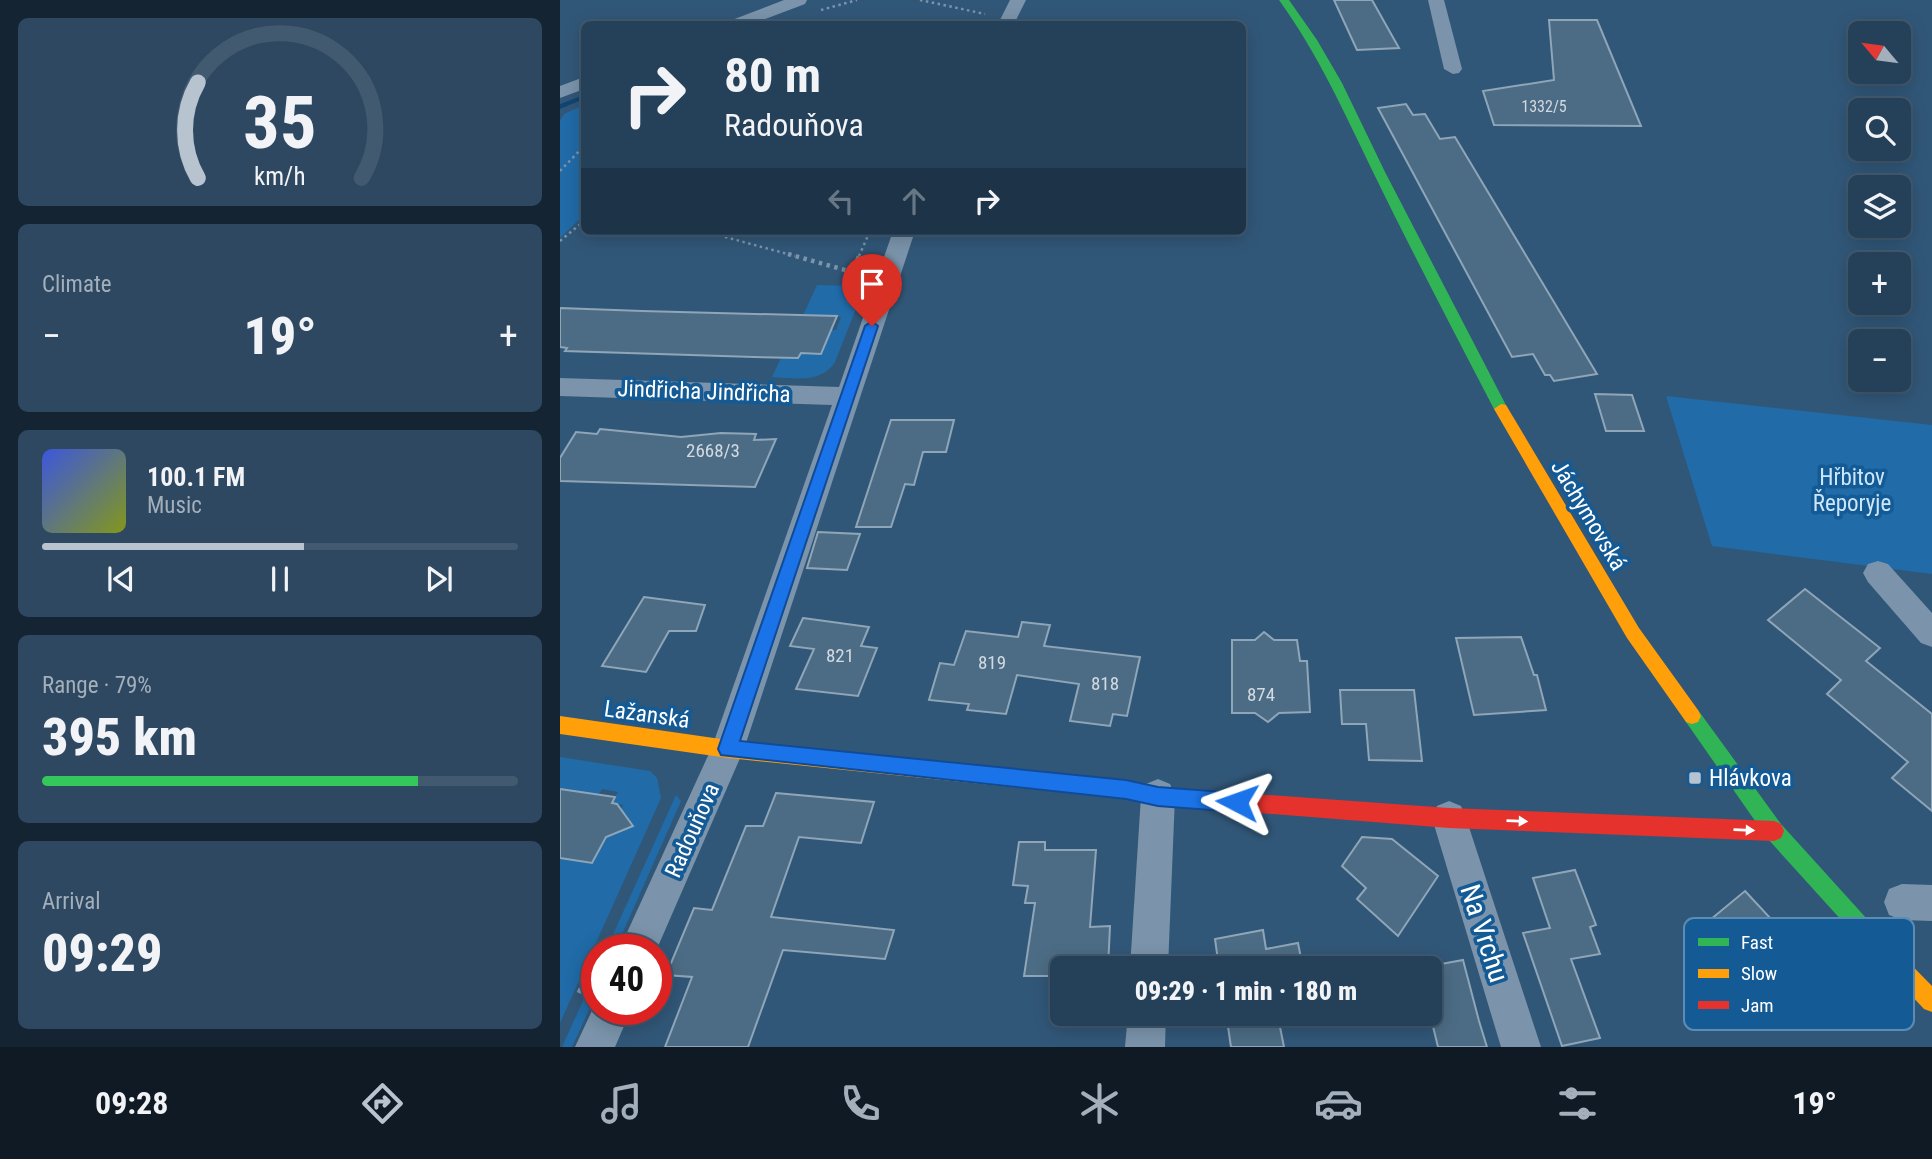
<!DOCTYPE html>
<html lang="en">
<head>
<meta charset="utf-8">
<style>
  :root { --surface:#25415a; --page:#2d4860; --text:#f1f3f6; --muted:#a3afbb; --line:#425a70; --accent:#b7c4d0 }
  body { margin:0; font-family:"Roboto Condensed",sans-serif; background:var(--page); color:var(--text); height:100vh; display:flex; flex-direction:column; font-size:26px; white-space:nowrap }
  * { box-sizing:border-box; margin:0 }
  p { font-size:23px; color:var(--muted) }
  .icon { flex:none; width:38px; height:38px; fill:none; stroke:currentColor; stroke-width:2; stroke-linecap:round; stroke-linejoin:round }
  .map { position:relative; flex:1; overflow:hidden }
  .side { display:flex; flex-direction:column; gap:18px; padding:18px; background:#142432; width:560px }
  .side>* { flex:none }
  .banner { position:absolute; left:21px; top:21px; width:665px; height:214px; border-radius:10px; box-shadow:0 4px 18px #0003,0 0 0 2px var(--line); background:#25415a; color:var(--text); overflow:hidden }
  .needle { width:46px; rotate:299deg }
  .fabs { position:absolute; left:1288px; top:21px; display:grid; gap:14px }
  .fabs a { display:grid; place-items:center; width:63px; height:63px; border-radius:10px; background:var(--surface); box-shadow:0 4px 18px #0003,0 0 0 2px var(--line); font-size:35px }
  .speed { position:absolute; left:21px; top:934px; display:flex; gap:14px; font-size:35px; font-weight:700; text-align:center }
  .speed>* { display:grid; place-content:center; width:91px; height:91px; border-radius:50%; background:var(--surface); box-shadow:0 4px 18px #0003,0 0 0 2px var(--line); line-height:1 }
  .speed .limit { border:10px solid #d22; background:#fff; color:#111 }
  .pin { position:absolute; display:grid; place-items:center; width:60px; height:60px; color:#fff; margin:-72px -30px; border-radius:50% 50% 50% 0; rotate:-45deg; box-shadow:0 0 7px #0007 }
  .pin .icon { rotate:45deg }
  .me { position:absolute; width:77px; margin:-38px; rotate:274deg; stroke-linejoin:round; filter:drop-shadow(0 0 5px #0008) }
  .turn { display:flex; align-items:center; gap:24px; height:147px; padding:0 28px; font-size:32px }
  .turn .icon { width:91px; height:91px; stroke-width:2.5 }
  .turn b { display:block; font-size:49px; line-height:60px }
  .lanes { display:flex; align-items:center; height:66px; padding:0 28px; background:#0003; justify-content:center; gap:35px; direction:ltr }
  .lanes .off { opacity:.35 }
  .big { font-size:52px; font-weight:800; line-height:1.1 }
  .side .card { flex:1; display:flex; flex-direction:column; justify-content:center; gap:10px; min-width:0; padding:0 24px; border-radius:10px; background:var(--page) }
  .side .dial { align-items:center; gap:0 }
  .dial svg { height:182px; overflow:visible; fill:none; stroke:var(--line); stroke-width:7; stroke-linecap:round; text-anchor:middle }
  .dial text { fill:var(--text); stroke:none }
  .song { display:flex; align-items:center; gap:21px }
  .cover { width:84px; height:84px; border-radius:10px; background:linear-gradient(135deg,hsl(230 70% 55%),hsl(70 70% 35%)) }
  .played { height:7px; border-radius:4px; background:linear-gradient(90deg,var(--accent) 55%,var(--line) 55%) }
  .keys { display:flex; justify-content:space-around; direction:ltr }
  .heat { display:flex; justify-content:space-between; align-items:center; font-size:38px; direction:ltr }
  .charge { height:10px; border-radius:5px; background:linear-gradient(90deg,#34c759 79%,var(--line) 0) }
  .trip { position:absolute; left:490px; top:956px; width:392px; height:70px; border-radius:10px; background:var(--surface); box-shadow:0 4px 18px #0003,0 0 0 2px var(--line); font-weight:800; line-height:70px; text-align:center }
  .dock { display:flex; height:112px; justify-content:space-around; align-items:center; background:#0f1a24; color:var(--muted) }
  .dock .icon { width:49px; height:49px }
  .dock .active { color:var(--accent) }
  .dock b { font-size:32px; color:var(--text) }
  main { display:flex; flex:1; min-height:0 }
  .map>svg:first-child { display:block }
  .green { fill:#206ba8 }
  .lines { fill:none; stroke-linecap:round; stroke-linejoin:round }
  .stream { fill:#104573; fill-rule:evenodd }
  .building { fill:#4c6c85; stroke:#8fa5b8; stroke-width:2 }
  .path-far2 { stroke:#7b94ab; stroke-width:2.5; stroke-dasharray:2.5 3.5; stroke-linecap:butt }
  .path-far1 { stroke:#7b94ab; stroke-width:4.5; stroke-dasharray:3.5 4.5; stroke-linecap:butt }
  .path { stroke:#7b94ab; stroke-width:5; stroke-dasharray:4.5 6; stroke-linecap:butt }
  .street { fill:#7b94ab; fill-rule:evenodd }
  .fast { fill:#30b455; fill-rule:evenodd }
  .slow { fill:#ff9f0a; fill-rule:evenodd }
  .jam { fill:#e5322d; fill-rule:evenodd }
  .oneway { fill:#fff }
  .route { fill:#1a73e8; stroke:#114b97; stroke-width:2 }
  .poi-dot { fill:#b7c4d0; stroke:#145a95; stroke-width:2.5 }
  .labels { text-anchor:middle; stroke-width:7; stroke-linejoin:round; paint-order:stroke }
  .far-number-label { font-size:16px; fill:#d2dae0 }
  .number-label { font-size:19px; fill:#d2dae0 }
  .street-label { font-size:23px; fill:#fff; stroke:#145a95 }
  .park-label { font-size:23px; fill:#cce7fc; stroke:#145a95 }
  .poi-label { font-size:23px; fill:#fff; stroke:#145a95; text-anchor:start }
  .near-street-label { font-size:28px; fill:#fff; stroke:#145a95 }
  .key { fill:#145a95; stroke:#5a8cb5; stroke-width:2 }
  .key-label { font-size:19px; fill:#fff }
</style>
</head>
<body>
<main>
<section class="side">
<div class="card dial"><svg viewBox="0 0 100 80">
<path d="M14 69A42 42 0 1 1 86 69"/>
<path d="M14 69A42 42 0 0 1 14 27" stroke="#b7c4d0"/>
<text x="50" y="56" font-size="32" font-weight="700">35</text>
<text x="50" y="72" font-size="11">km/h</text>
</svg></div>
<div class="card"><p>Climate</p>
<div class="heat"><a>−</a><b class="big">19°</b><a>+</a></div>
</div>
<div class="card">
<div class="song"><i class="cover"></i><div><b>100.1 FM</b><p>Music</p></div></div>
<div class="played"></div>
<div class="keys"><svg class="icon" aria-label="previous" viewBox="0 0 24 24"><path d="M18 5L8 12l10 7zM5 5v14"/></svg><svg class="icon" aria-label="pause" viewBox="0 0 24 24"><path d="M8 5v14M16 5v14"/></svg><svg class="icon" aria-label="next" viewBox="0 0 24 24"><path d="M6 5l10 7-10 7zM19 5v14"/></svg></div>
</div>
<div class="card"><p>Range · 79%</p><b class="big">395 km</b><div class="charge"></div></div>
<div class="card"><p>Arrival</p><b class="big">09:29</b></div>
</section>
<div class="map">
<svg width="1372" height="1047" viewBox="0 0 1372 1047">
  <rect width="100%" height="100%" fill="#315778"/>
  <!-- green -->
  <g class="green">
    <path d="M 24,105 L 24,215 L 0,238 L 0,121 L 4,114 Z"/>
    <path d="M 257,285 L 305,286 L 275,362 C 261,384 234,378 212,377 L 221,358 L 238,358 L 241,353 L 261,354 L 271,330 L 276,330 L 281,317 L 256,316 L 241,320 Z"/>
    <path d="M 1106,396 L 1372,425 L 1372,574 L 1152,546 Z"/>
    <path d="M 0,757 L 90,771 L 97,778 L 101,798 L 0,1023 L 0,858 L 32,863 L 48,835 L 63,830 L 69,820 L 60,811 L 63,805 L 52,803 L 58,792 L 42,789 L 35,800 L 0,789 Z"/>
    <path d="M 116,795 L 121,801 L 55,950 L 46,950 Z"/>
    <path d="M 37,970 L 37,992 L 12,1047 L 2,1047 Z"/>
  </g>
  <g class="lines">
    <!-- stream -->
    <path class="stream" d="M 24,95 L 24,99 L 0,109 L 0,104 Z"/>
  </g>
  <!-- building -->
  <g class="building">
    <path d="M 774,0 L 812,0 L 839,48 L 797,50 Z"/>
    <path d="M 989,20 L 1037,20 L 1081,126 L 934,125 L 923,91 L 994,80 Z"/>
    <path d="M 846,104 L 853,115 L 865,114 L 880,139 L 895,137 L 1037,374 L 994,381 L 990,375 L 985,375 L 973,354 L 952,357 L 818,108 Z"/>
    <path d="M 0,308 L 82,311 L 277,316 L 261,354 L 241,353 L 238,358 L 194,357 L 5,351 L 7,348 L 0,347 Z"/>
    <path d="M 1035,394 L 1072,395 L 1084,431 L 1046,431 Z"/>
    <path d="M 331,420 L 394,420 L 386,452 L 363,452 L 354,485 L 345,484 L 331,527 L 296,527 Z"/>
    <path d="M 40,429 L 121,437 L 161,433 L 196,434 L 194,440 L 216,439 L 195,487 L 0,481 L 0,458 L 16,432 L 37,434 Z"/>
    <path d="M 258,532 L 300,534 L 287,570 L 247,568 Z"/>
    <path d="M 1245,589 L 1320,648 L 1306,661 L 1372,714 L 1372,811 L 1332,778 L 1348,762 L 1267,694 L 1281,680 L 1208,620 Z"/>
    <path d="M 84,597 L 145,605 L 136,631 L 109,631 L 86,672 L 42,666 Z"/>
    <path d="M 243,618 L 309,627 L 301,646 L 317,648 L 298,696 L 236,689 L 254,649 L 230,646 Z"/>
    <path d="M 462,622 L 490,625 L 484,646 L 580,657 L 567,716 L 553,714 L 550,726 L 510,721 L 519,684 L 457,675 L 446,714 L 407,710 L 409,704 L 369,700 L 380,663 L 394,665 L 406,631 L 458,637 Z"/>
    <path d="M 704,632 L 714,640 L 737,640 L 740,661 L 747,661 L 750,712 L 719,713 L 708,722 L 695,713 L 672,713 L 672,640 L 695,640 Z"/>
    <path d="M 961,637 L 974,675 L 977,675 L 986,710 L 914,715 L 896,638 Z"/>
    <path d="M 780,690 L 854,690 L 862,761 L 809,760 L 806,724 L 782,724 Z"/>
    <path d="M 0,789 L 55,797 L 52,803 L 57,804 L 73,826 L 46,837 L 32,863 L 0,858 Z"/>
    <path d="M 216,793 L 314,802 L 301,843 L 239,837 L 211,917 L 334,930 L 325,959 L 223,950 L 188,1047 L 105,1047 L 132,977 L 106,975 L 134,908 L 152,910 L 186,826 L 203,826 Z"/>
    <path d="M 802,837 L 832,839 L 878,876 L 838,936 L 797,899 L 806,888 L 782,866 Z"/>
    <path d="M 459,842 L 485,842 L 485,850 L 536,850 L 530,927 L 550,926 L 548,968 L 502,968 L 502,976 L 464,976 L 475,903 L 465,903 L 468,886 L 453,885 Z"/>
    <path d="M 1015,870 L 1036,925 L 1030,927 L 1040,954 L 1011,959 L 1040,1038 L 1002,1046 L 963,933 L 990,928 L 973,878 Z"/>
    <path d="M 1185,891 L 1251,962 L 1182,1023 L 1134,967 L 1156,948 L 1139,929 Z"/>
    <path d="M 703,930 L 706,949 L 738,943 L 743,968 L 659,968 L 655,939 Z"/>
    <path d="M 903,960 L 919,1021 L 927,1047 L 878,1047 L 870,1014 L 870,966 Z"/>
    <path d="M 666,1013 L 752,1013 L 753,1020 L 720,1027 L 724,1047 L 671,1047 Z"/>
  </g>
  <g class="lines">
    <!-- path-far2 -->
    <g class="path-far2">
      <path d="M 360,0 L 425,14"/>
      <path d="M 261,10 L 297,0"/>
      <path d="M 0,171 L 24,146"/>
      <path d="M 165,237 L 235,256"/>
      <path d="M 0,241 L 24,221"/>
      <path d="M 299,256 L 310,231"/>
    </g>
    <!-- path-far1 -->
    <path class="path-far1" d="M 228,254 L 292,272 L 300,254"/>
    <!-- path -->
    <path class="path" d="M 19,993 L 37,956"/>
    <!-- street -->
    <g class="street">
      <path d="M 224,0 L 247,0 L 245,4 L 192,24 L 169,24 L 172,20 Z"/>
      <path d="M 450,0 L 466,0 L 454,24 L 438,24 Z"/>
      <path d="M 868,0 L 884,0 L 902,69 L 899,73 L 893,74 L 884,69 Z"/>
      <path d="M 24,77 L 24,89 L 0,98 L 0,86 Z"/>
      <path d="M 333,231 L 355,231 L 184,749 L 96,951 L 59,950 L 152,747 L 272,405 L 0,396 L 0,378 L 279,387 Z"/>
      <path d="M 1318,561 L 1328,564 L 1372,613 L 1372,647 L 1361,643 L 1308,582 L 1303,573 L 1308,564 Z"/>
      <path d="M 598,779 L 610,784 L 615,796 L 608,968 L 570,968 L 581,796 L 586,784 Z"/>
      <path d="M 889,801 L 901,806 L 906,818 L 981,1047 L 941,1047 L 872,818 L 877,806 Z"/>
      <path d="M 1342,884 L 1372,885 L 1372,921 L 1342,920 L 1329,915 L 1324,902 L 1329,889 Z"/>
      <path d="M 37,1000 L 37,1010 L 71,1010 L 55,1047 L 15,1047 Z"/>
      <path d="M 568,1013 L 606,1013 L 605,1047 L 565,1047 Z"/>
    </g>
    <!-- fast -->
    <g class="fast">
      <path d="M 719,0 L 729,0 L 757,40 L 782,83 L 825,172 L 948,409 L 946,413 L 941,414 L 934,409 C 893,330 852,252 813,172 C 784,112 758,54 719,0 Z"/>
      <path d="M 1132,708 L 1138,710 L 1221,824 L 1317,930 L 1320,937 L 1317,944 L 1310,947 L 1303,944 L 1207,838 L 1126,722 L 1123,716 L 1126,710 Z"/>
    </g>
    <!-- slow -->
    <g class="slow">
      <path d="M 941,404 L 946,405 L 1079,628 L 1138,710 L 1141,716 L 1138,722 L 1132,724 L 1126,722 L 1067,638 L 934,409 Z"/>
      <path d="M 0,716 L 168,740 L 569,781 L 576,783 L 578,790 L 576,797 L 569,799 L 168,758 L 0,734 Z"/>
      <path d="M 1310,927 L 1317,930 L 1372,986 L 1372,1012 L 1364,1009 L 1303,944 L 1300,937 L 1303,930 Z"/>
    </g>
    <!-- jam -->
    <path class="jam" d="M 569,781 L 598,787 L 889,808 L 1214,821 L 1221,824 L 1224,831 L 1221,838 L 1214,841 L 889,828 L 598,805 L 562,797 L 560,790 L 562,783 Z"/>
  </g>
  <!-- one-way arrows -->
  <defs><path id="oneway-solid" d="M-6-.8H1V-3.2L6.5 0L1 3.2V.8H-6Z" transform="scale(1.75)"/></defs>
  <g class="oneway">
    <use href="#oneway-solid" transform="translate(957 821) rotate(2)"/>
    <use href="#oneway-solid" transform="translate(1184 830) rotate(2)"/>
  </g>
  <!-- route -->
  <path class="route" d="M 312,321 L 318,326 L 180,741 L 566,780 L 598,787 L 677,793 L 684,796 L 687,802 L 684,809 L 677,812 L 598,806 L 566,799 L 161,755 L 158,749 L 305,326 Z"/>
  <!-- markers -->
  <rect class="poi-dot" x="1128" y="771" width="14" height="14" rx="3.5"/>
  <g class="labels">
    <!-- far-number labels -->
    <g class="far-number-label">
      <text x="984" y="112">1332/5</text>
    </g>
    <!-- number labels -->
    <g class="number-label">
      <text x="153" y="457">2668/3</text>
      <text x="280" y="662">821</text>
      <text x="432" y="669">819</text>
      <text x="545" y="690">818</text>
      <text x="701" y="701">874</text>
    </g>
    <!-- street labels -->
    <g class="street-label">
      <text transform="translate(144 391) rotate(2)" y="8">Jindřicha Jindřicha</text>
      <text transform="translate(1029 515) rotate(59)" y="8">Jáchymovská</text>
      <text transform="translate(87 714) rotate(8)" y="8">Lažanská</text>
      <text transform="translate(132 830) rotate(-66)" y="8">Radouňova</text>
    </g>
    <!-- park labels -->
    <g class="park-label">
      <text x="1292" y="485">Hřbitov<tspan x="1292" dy="26">Řeporyje</tspan></text>
    </g>
    <!-- poi labels -->
    <g class="poi-label">
      <text x="1149" y="786">Hlávkova</text>
    </g>
    <!-- near-street labels -->
    <g class="near-street-label">
      <text transform="translate(925 933) rotate(72)" y="10">Na Vrchu</text>
    </g>
  </g>
  <!-- legend -->
  <rect x="1124" y="918" width="230" height="112" rx="10" class="key"/>
  <rect x="1138" y="938" width="31" height="8" fill="#30b455"/>
  <rect x="1138" y="969" width="31" height="9" fill="#ff9f0a"/>
  <rect x="1138" y="1001" width="31" height="8" fill="#e5322d"/>
  <g class="key-label">
    <text x="1181" y="949">Fast</text>
    <text x="1181" y="980">Slow</text>
    <text x="1181" y="1012">Jam</text>
  </g>
</svg>
<div class="fabs">
<a><svg class="needle" viewBox="-14 -14 28 28"><path d="M0-13l5 13h-10z" fill="#e53935"/><path d="M0 13l5-13h-10z" fill="#a3afbb"/></svg></a>
<a><svg class="icon" aria-label="search" viewBox="0 0 24 24"><circle cx="10" cy="10" r="6"/><path d="M15 15l6 6"/></svg></a>
<a><svg class="icon" aria-label="layers" viewBox="0 0 24 24"><path d="M12 4l9 5-9 5-9-5zM3 14l9 5 9-5"/></svg></a>
<a>+</a>
<a>−</a>
</div>
<div class="speed"><div class="limit">40</div></div>
<div class="pin" style="left:312px;top:326px;background:#d93025"><svg class="icon" aria-label="arrive" viewBox="0 0 24 24"><path d="M6 21V4h12l-3 4 3 4H6"/></svg></div>
<svg class="me" style="left:677px;top:802px" viewBox="-20 -20 40 40"><path d="M0-17L14 15 0 8-14 15z" fill="#1a73e8" stroke="#fff" stroke-width="4"/></svg>
<div class="trip">09:29 · 1 min · 180 m</div>
<div class="banner">
<div class="turn"><svg class="icon" aria-label="right" viewBox="0 0 24 24"><path d="M7 20v-9h11M14 6l5 5-5 5"/></svg><div><b>80 m</b>Radouňova</div></div>
<div class="lanes"><svg class="icon off" aria-label="left" viewBox="0 0 24 24"><path d="M17 20v-9H6M10 6l-5 5 5 5"/></svg><svg class="icon off" aria-label="ahead" viewBox="0 0 24 24"><path d="M12 20V5M6 11l6-6 6 6"/></svg><svg class="icon" aria-label="right" viewBox="0 0 24 24"><path d="M7 20v-9h11M14 6l5 5-5 5"/></svg></div>
</div>
</div>
</main>
<nav class="dock">
<b>09:28</b>
<svg class="icon active" aria-label="directions" viewBox="0 0 24 24"><path d="M12 3l9 9-9 9-9-9zM9 14v-3h6M13 9l2 2-2 2"/></svg>
<svg class="icon" aria-label="music" viewBox="0 0 24 24"><path d="M9 18V5l10-2v13"/><circle cx="6" cy="18" r="3"/><circle cx="16" cy="16" r="3"/></svg>
<svg class="icon" aria-label="phone" viewBox="0 0 24 24"><path d="M5 4h4l2 5-3 2q2 4 5 5l2-3 5 2v4C11 20 4 13 5 4z"/></svg>
<svg class="icon" aria-label="climate" viewBox="0 0 24 24"><path d="M12 3v18M4 7l16 10M4 17L20 7"/></svg>
<svg class="icon" aria-label="car" viewBox="0 0 24 24"><path d="M5 17H2v-5l4-1 3-4h7l3 4 3 1v5h-3M9 17h6M6 11h13"/><circle cx="7" cy="17" r="2"/><circle cx="17" cy="17" r="2"/></svg>
<svg class="icon" aria-label="filters" viewBox="0 0 24 24"><path d="M4 7h16M4 17h16"/><circle cx="9" cy="7" r="2"/><circle cx="15" cy="17" r="2"/></svg>
<b>19°</b>
</nav>
</body>
</html>
